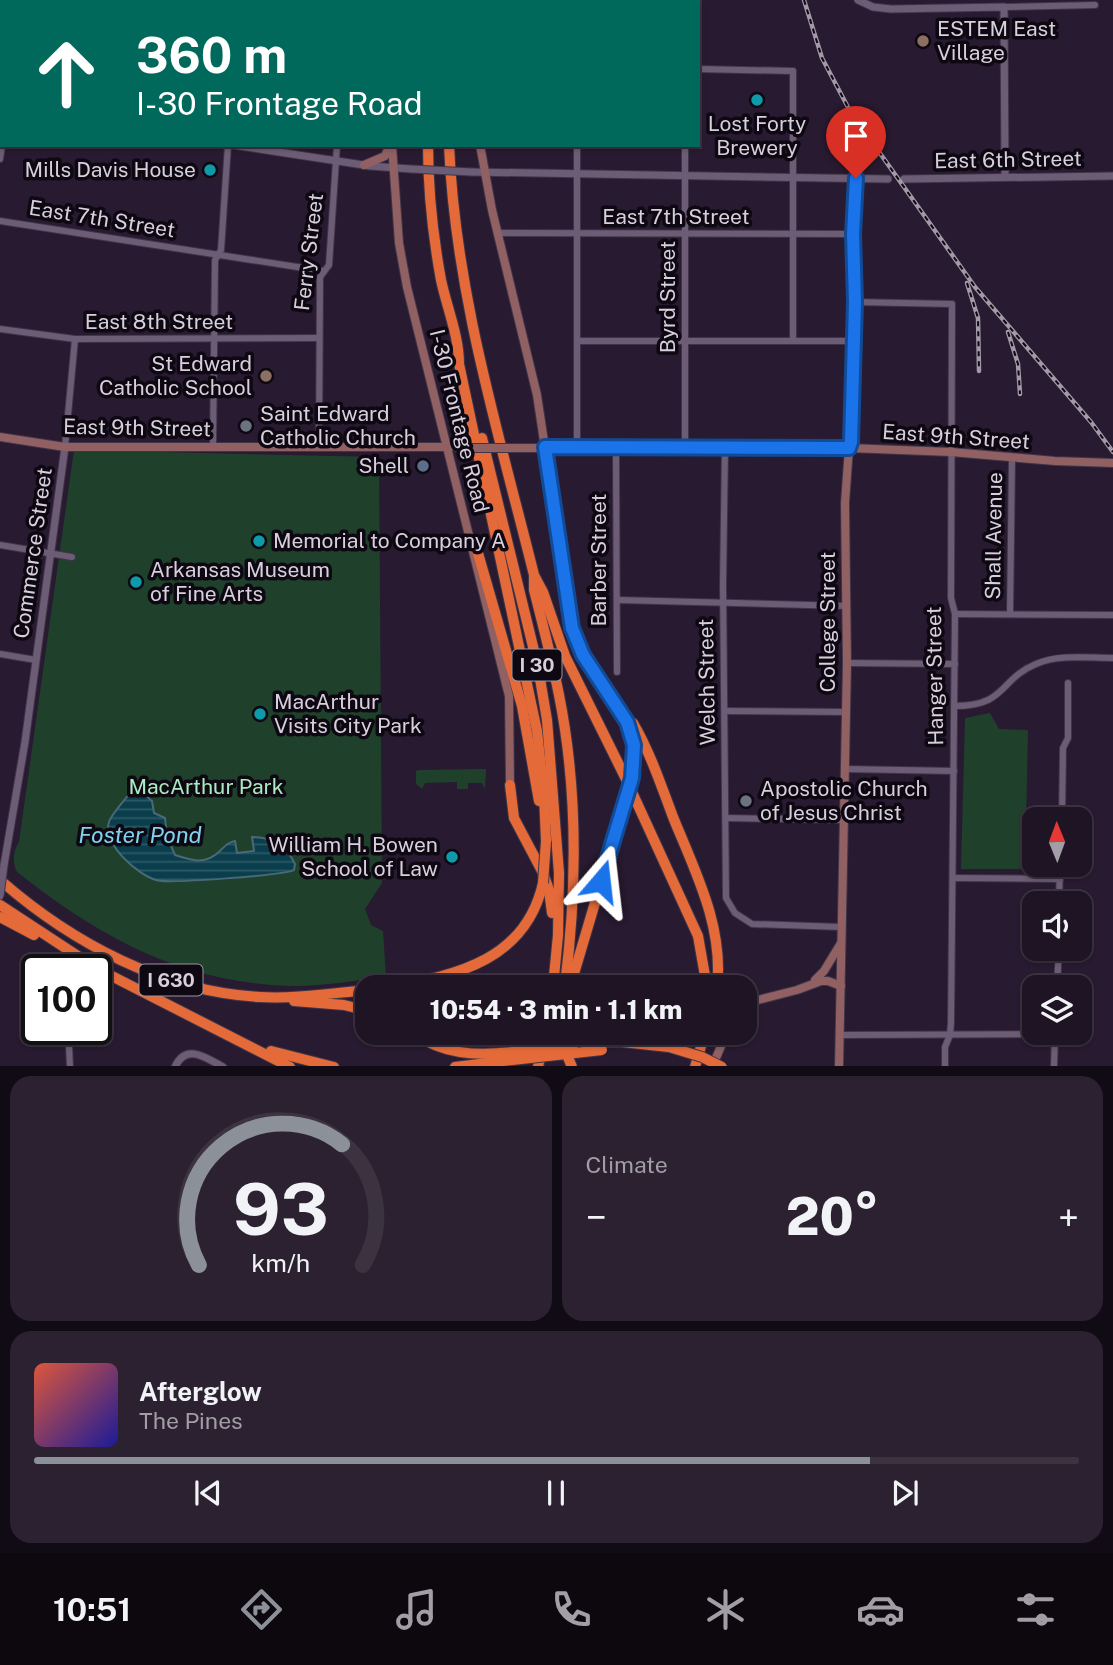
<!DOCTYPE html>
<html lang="en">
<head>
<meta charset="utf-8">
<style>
  :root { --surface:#1e1424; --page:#2b2131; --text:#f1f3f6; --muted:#a19ea6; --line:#3c3341; --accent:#8c9099 }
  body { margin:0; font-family:"Public Sans",sans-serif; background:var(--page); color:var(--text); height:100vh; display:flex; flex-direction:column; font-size:26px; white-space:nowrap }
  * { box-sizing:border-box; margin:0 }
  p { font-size:23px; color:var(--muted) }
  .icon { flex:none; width:38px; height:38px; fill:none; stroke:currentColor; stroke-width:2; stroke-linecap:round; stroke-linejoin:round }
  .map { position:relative; height:1066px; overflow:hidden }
  .sheet { display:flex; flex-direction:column; gap:10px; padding:10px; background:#100b14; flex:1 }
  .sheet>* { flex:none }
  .banner { position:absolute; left:0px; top:0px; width:700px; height:147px; box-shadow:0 2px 5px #0004,0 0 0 2px var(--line); background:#00695c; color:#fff; overflow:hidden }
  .needle { width:46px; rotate:359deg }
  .fabs { position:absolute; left:1022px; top:807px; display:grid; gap:14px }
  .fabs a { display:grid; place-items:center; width:70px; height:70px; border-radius:14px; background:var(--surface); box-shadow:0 2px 5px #0004,0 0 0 2px var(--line); font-size:35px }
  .speed { position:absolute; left:21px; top:954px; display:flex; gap:14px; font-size:35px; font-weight:700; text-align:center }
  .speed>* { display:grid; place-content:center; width:91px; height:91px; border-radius:50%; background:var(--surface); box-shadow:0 2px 5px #0004,0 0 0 2px var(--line); line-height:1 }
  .speed .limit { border:4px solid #111; border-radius:10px; background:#fff; color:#111 }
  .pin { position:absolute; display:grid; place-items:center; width:60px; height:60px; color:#fff; margin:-72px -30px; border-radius:50% 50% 50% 0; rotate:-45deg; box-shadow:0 0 7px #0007 }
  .pin .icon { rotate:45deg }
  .me { position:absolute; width:77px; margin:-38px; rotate:17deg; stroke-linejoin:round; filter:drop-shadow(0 0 5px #0008) }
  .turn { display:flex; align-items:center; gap:24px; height:147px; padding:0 21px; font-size:32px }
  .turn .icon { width:91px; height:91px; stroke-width:2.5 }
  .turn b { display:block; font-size:49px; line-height:60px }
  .big { font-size:52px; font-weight:800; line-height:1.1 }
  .sheet .card { flex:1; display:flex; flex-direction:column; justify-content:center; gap:10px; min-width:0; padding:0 24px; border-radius:21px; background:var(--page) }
  .sheet .dial { align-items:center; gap:0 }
  .dial svg { height:182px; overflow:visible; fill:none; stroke:var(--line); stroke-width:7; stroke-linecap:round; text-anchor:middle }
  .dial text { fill:var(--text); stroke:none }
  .song { display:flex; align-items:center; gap:21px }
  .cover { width:84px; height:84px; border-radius:10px; background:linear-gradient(135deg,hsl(10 70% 55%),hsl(240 70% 35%)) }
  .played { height:7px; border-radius:4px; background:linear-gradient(90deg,var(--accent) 80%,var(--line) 80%) }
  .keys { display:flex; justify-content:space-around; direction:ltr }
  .heat { display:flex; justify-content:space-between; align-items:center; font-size:38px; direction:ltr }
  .sheet .tiles { flex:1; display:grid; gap:10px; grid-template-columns:1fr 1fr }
  .card:last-child { grid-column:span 2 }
  .trip { position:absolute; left:355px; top:975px; width:402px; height:70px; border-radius:21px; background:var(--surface); box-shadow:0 2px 5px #0004,0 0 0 2px var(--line); font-weight:800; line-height:70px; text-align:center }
  .tabs { display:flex; height:112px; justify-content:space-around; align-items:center; background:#0c080e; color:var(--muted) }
  .tabs .icon { width:49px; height:49px }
  .tabs .selected { color:var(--accent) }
  .tabs b { font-size:32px; color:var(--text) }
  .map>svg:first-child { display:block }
  .green { fill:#1f412c }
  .water { fill:url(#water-rules); stroke:#486a78; stroke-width:2 }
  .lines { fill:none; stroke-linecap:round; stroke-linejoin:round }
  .minor-casing { stroke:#403547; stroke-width:8 }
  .tertiary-casing { stroke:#403547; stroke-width:9 }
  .secondary-casing { stroke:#403547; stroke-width:10 }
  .motorway-casing { stroke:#403547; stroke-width:12 }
  .minor { stroke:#6c5c75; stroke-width:6 }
  .tertiary { stroke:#6c5c75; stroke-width:7 }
  .secondary { stroke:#906063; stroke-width:8 }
  .motorway { stroke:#e56a3a; stroke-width:10 }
  .rail-casing { stroke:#a298a8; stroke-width:4.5 }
  .rail { stroke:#0d0811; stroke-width:2; stroke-dasharray:5; stroke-linecap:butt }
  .tertiary-bridge-casing { stroke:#403547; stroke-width:9; stroke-linecap:butt }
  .secondary-bridge-casing { stroke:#403547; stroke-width:10; stroke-linecap:butt }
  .motorway-bridge-casing { stroke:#403547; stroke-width:12; stroke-linecap:butt }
  .tertiary-bridge { stroke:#6c5c75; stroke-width:7 }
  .secondary-bridge { stroke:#906063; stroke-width:8 }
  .motorway-bridge { stroke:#e56a3a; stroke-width:10 }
  .route-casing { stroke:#114b97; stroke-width:18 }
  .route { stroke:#1a73e8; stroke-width:12 }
  .education-dot { fill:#8d6e63; stroke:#0d0811; stroke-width:2.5 }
  .culture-dot { fill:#0f9aa8; stroke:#0d0811; stroke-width:2.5 }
  .worship-dot { fill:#6b7280; stroke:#0d0811; stroke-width:2.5 }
  .service-dot { fill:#5c6f8a; stroke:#0d0811; stroke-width:2.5 }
  .labels { text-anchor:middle; stroke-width:7; stroke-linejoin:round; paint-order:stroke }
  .shield { fill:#0d0811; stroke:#9b93a0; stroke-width:2 }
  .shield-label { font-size:19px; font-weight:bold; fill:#d8cfdd }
  .poi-label { font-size:21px; fill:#d8cfdd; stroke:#0d0811; text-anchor:start }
  .street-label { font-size:21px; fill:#d8cfdd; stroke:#0d0811 }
  .park-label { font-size:21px; fill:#aaebc0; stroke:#0d0811 }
  .water-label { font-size:23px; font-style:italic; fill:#82d1ee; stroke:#0d0811 }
</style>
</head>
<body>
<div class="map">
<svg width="1113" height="1067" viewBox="0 0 1113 1067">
  <defs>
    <pattern id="water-rules" width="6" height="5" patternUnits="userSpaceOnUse" patternTransform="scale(1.75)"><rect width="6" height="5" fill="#0a3e4d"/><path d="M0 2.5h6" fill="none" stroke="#2d5966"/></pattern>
  </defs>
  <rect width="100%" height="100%" fill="#281a30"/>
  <!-- green -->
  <g class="green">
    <path d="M 74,450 L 379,457 L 382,883 L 365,909 L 371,925 L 383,931 L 386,977 C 356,980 325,986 295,986 C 184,984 102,939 17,872 C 12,863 13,850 19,842 Z"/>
    <path d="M 990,713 L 999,729 L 1028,730 L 1025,869 L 961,869 L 965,718 Z"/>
    <path d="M 486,769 L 485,789 L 482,783 L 468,783 L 468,789 L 457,789 L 457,782 L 425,783 L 422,789 L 416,784 L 416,771 L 419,770 Z"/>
  </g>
  <!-- water -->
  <path class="water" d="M 131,792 L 141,792 L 152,801 L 154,813 L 165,818 L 167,837 L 175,855 C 194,861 205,865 220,851 C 225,846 227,843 235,841 L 237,853 L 254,851 L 252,837 C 274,838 285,844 295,864 L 294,870 C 286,875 167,884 156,880 C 138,875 102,844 109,822 C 111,815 126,798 131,792 Z"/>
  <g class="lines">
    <defs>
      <g id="minor">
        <path d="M 0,0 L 12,2"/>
        <path d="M 577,0 L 577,2"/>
        <path d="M 685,0 L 685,2"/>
        <path d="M 23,2 L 23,0"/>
        <path d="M 132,2 L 132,0"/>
        <path d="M 1004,7 L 1095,5"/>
        <path d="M 698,69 L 793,71 L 793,341"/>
        <path d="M 577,145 L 577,447"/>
        <path d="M 0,159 L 2,145"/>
        <path d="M 0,221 L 323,271"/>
        <path d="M 498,233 L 853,234"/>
        <path d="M 855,302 L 952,304 L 951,598 L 955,614 L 951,1023 L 950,1035 L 945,1047 L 945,1067"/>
        <path d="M 0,329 L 75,339 L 319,338"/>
        <path d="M 577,341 L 852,341"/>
        <path d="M 65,447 L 75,339"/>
        <path d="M 213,447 L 215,260 L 221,250 L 228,145"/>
        <path d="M 319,447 L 320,277 L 329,265 L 337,145"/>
        <path d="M 616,448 L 617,672"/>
        <path d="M 685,448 L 685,145"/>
        <path d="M 725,448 L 723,585 L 726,898 L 735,913 L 752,924 L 841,927"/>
        <path d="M 849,448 L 851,442 L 855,302 L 853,234 L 856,178"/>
        <path d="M 0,545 L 72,557"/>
        <path d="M 618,600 L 847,606"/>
        <path d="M 955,614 L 1113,615"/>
        <path d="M 1010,614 L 1012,458"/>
        <path d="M 0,654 L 36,660"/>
        <path d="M 847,663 L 955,664"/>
        <path d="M 955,706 C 1007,706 999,679 1036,664 C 1059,654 1088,658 1113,658"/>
        <path d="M 725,711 L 845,712"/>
        <path d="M 845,769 L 954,771"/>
        <path d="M 726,818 L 844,820"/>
        <path d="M 1062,819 L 1063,748 L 1068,738 L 1068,683"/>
        <path d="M 953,878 L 1060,879"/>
        <path d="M 1059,903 L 1060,864"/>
        <path d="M 1057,987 L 1059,948"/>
        <path d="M 840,1035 L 1055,1034"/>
        <path d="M 69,1046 L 70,1067"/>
        <path d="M 1054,1067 L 1055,1032"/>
      </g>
      <g id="tertiary">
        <path d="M 858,0 L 873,7 L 891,9 L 1004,7 L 1005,176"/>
        <path d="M 0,111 L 2,111"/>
        <path d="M 233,145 L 370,166 L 411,169"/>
        <path d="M 472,172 L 888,179"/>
        <path d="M 904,179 L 1113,176"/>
        <path d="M 4,865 L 25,742 L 65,447"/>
        <path d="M 175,1067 C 186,1043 205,1057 223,1067"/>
      </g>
      <g id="secondary">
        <path d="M 387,0 L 387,2"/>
        <path d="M 478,2 L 478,0"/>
        <path d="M 392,145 L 399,243 L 407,287 L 509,696 L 510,785"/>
        <path d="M 480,145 L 492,210 L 537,395 L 561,554"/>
        <path d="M 364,165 L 385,156 L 390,145"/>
        <path d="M 0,437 L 65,447 L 450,447"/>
        <path d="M 531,448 L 849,448 L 951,452 L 1055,461 L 1113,463"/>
        <path d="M 815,980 L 824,971 L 841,943"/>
        <path d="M 746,1008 L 758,1000 L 797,990 L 821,981 L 828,981 L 841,986"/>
        <path d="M 713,1065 L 727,1032"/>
        <path d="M 839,1067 L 847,663 L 845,503 L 849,448"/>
      </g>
      <g id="motorway">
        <path d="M 435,2 L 435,0"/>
        <path d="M 452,2 L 452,0"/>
        <path d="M 428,145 C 428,190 433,236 441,280 C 447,308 459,336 459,364 L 537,731 L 544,795 L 546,841"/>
        <path d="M 449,145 C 455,292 499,434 534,575 L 543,592 L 565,656 L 625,777"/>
        <path d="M 482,438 L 538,667 L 547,720 L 559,873 L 558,935 L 553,987"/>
        <path d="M 473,547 L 477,550 L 522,706 L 539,801"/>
        <path d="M 561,554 L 569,615 L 576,641 L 627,722 L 634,745 L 632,778 L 570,987"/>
        <path d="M 534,578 L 534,590 C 543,625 552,660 559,695 C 578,790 577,889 565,985"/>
        <path d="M 633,723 C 650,752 661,785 673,817 C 695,871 724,927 717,987"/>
        <path d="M 510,785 L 514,818 L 543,873 L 549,890 L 552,913"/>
        <path d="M 637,803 L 698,936 L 707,987"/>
        <path d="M 0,880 C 72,943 164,992 260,997 C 296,999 332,993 368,990"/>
        <path d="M 0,905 L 96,968 L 290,1067"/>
        <path d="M 0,917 L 34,935"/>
        <path d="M 391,987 C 459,975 526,959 543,883"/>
        <path d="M 430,987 L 479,987"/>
        <path d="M 294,1001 L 344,1005 L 368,1011"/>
        <path d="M 412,1032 C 443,1055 476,1056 513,1052"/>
        <path d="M 603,1042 L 622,1042 L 669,1047"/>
        <path d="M 271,1051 L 334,1067"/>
        <path d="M 455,1067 L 512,1060"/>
        <path d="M 538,1067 L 545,1032"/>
        <path d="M 695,1067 L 705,1032"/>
      </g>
    </defs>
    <!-- minor casing -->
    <use href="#minor" class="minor-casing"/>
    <!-- tertiary casing -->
    <use href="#tertiary" class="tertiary-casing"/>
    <!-- secondary casing -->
    <use href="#secondary" class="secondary-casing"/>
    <!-- motorway casing -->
    <use href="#motorway" class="motorway-casing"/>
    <!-- minor -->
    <use href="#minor" class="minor"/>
    <!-- tertiary -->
    <use href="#tertiary" class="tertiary"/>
    <!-- secondary -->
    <use href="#secondary" class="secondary"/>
    <!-- motorway -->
    <use href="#motorway" class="motorway"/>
    <defs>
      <g id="rail">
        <path d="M 804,0 L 822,58 L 850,111 L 975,287 L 1091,422 L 1113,452"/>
        <path d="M 967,283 L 978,318 L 979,371"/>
        <path d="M 1008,332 L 1018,364 L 1020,394"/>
      </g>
    </defs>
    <!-- rail casing -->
    <use href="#rail" class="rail-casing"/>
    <!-- rail -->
    <use href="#rail" class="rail"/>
    <defs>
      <g id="tertiary-bridge">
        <path d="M 411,169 L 472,172"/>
        <path d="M 0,896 L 4,865"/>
      </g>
      <path id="secondary-bridge" d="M 457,448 L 531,448"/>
      <g id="motorway-bridge">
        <path d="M 625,777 L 637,803"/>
        <path d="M 543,883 L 546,841"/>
        <path d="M 555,1032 L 562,1043 L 572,1067"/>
        <path d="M 669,1047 L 702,1057 L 722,1067"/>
        <path d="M 513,1052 L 573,1046"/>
        <path d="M 512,1060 L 602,1050"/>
      </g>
    </defs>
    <!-- tertiary-bridge casing -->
    <use href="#tertiary-bridge" class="tertiary-bridge-casing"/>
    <!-- secondary-bridge casing -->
    <use href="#secondary-bridge" class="secondary-bridge-casing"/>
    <!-- motorway-bridge casing -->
    <use href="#motorway-bridge" class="motorway-bridge-casing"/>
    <!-- tertiary-bridge -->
    <use href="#tertiary-bridge" class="tertiary-bridge"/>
    <!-- secondary-bridge -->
    <use href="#secondary-bridge" class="secondary-bridge"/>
    <!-- motorway-bridge -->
    <use href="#motorway-bridge" class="motorway-bridge"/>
  </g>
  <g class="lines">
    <defs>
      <path id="route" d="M 601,881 L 632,778 L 634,745 L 627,722 L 583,655 L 572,628 L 545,447 L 849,448 L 851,442 L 855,302 L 853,234 L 856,178"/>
    </defs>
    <!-- route casing -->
    <use href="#route" class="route-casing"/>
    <!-- route -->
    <use href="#route" class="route"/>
  </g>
  <!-- markers -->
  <g class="education-dot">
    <circle cx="923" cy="41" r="7"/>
    <circle cx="266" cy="376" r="7"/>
  </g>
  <g class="culture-dot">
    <circle cx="757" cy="100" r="7"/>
    <circle cx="210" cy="170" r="7"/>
    <circle cx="259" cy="541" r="7"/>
    <circle cx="136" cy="582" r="7"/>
    <circle cx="260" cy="714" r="7"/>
    <circle cx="452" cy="857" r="7"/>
  </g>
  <g class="worship-dot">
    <circle cx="246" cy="426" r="7"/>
    <circle cx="746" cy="801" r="7"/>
  </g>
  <circle class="service-dot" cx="423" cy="466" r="7"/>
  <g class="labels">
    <!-- shield labels -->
    <g class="shield">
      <rect x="512.5" y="649.5" width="49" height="31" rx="5"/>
      <rect x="139.5" y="964.5" width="63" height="31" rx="5"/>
    </g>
    <g class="shield-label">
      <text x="537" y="672">I 30</text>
      <text x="171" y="987">I 630</text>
    </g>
    <!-- poi labels -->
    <g class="poi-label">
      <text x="937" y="36">ESTEM East<tspan x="937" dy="24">Village</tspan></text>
      <text x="757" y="131" text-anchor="middle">Lost Forty<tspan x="757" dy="24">Brewery</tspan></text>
      <text x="196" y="177" text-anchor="end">Mills Davis House</text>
      <text x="252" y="371" text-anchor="end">St Edward<tspan x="252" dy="24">Catholic School</tspan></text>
      <text x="260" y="421">Saint Edward<tspan x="260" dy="24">Catholic Church</tspan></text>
      <text x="409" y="473" text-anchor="end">Shell</text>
      <text x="273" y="548">Memorial to Company A</text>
      <text x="150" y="577">Arkansas Museum<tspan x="150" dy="24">of Fine Arts</tspan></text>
      <text x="274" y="709">MacArthur<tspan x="274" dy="24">Visits City Park</tspan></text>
      <text x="760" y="796">Apostolic Church<tspan x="760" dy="24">of Jesus Christ</tspan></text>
      <text x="438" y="852" text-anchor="end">William H. Bowen<tspan x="438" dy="24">School of Law</tspan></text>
    </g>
    <!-- street labels -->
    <g class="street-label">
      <text transform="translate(1008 160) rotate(-1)" y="7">East 6th Street</text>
      <text x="676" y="224">East 7th Street</text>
      <text transform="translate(102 219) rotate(9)" y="7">East 7th Street</text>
      <text transform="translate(309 252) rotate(-83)" y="7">Ferry Street</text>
      <text transform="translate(668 297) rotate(-90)" y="7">Byrd Street</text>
      <text x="159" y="329">East 8th Street</text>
      <text transform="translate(459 421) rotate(76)" y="7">I-30 Frontage Road</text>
      <text transform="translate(137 428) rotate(1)" y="7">East 9th Street</text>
      <text transform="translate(956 437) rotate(4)" y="7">East 9th Street</text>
      <text transform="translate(994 536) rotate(-89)" y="7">Shall Avenue</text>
      <text transform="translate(33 553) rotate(-82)" y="7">Commerce Street</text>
      <text transform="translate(599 560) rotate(-90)" y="7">Barber Street</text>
      <text transform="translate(828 622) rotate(-90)" y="7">College Street</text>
      <text transform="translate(935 676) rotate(-91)" y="7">Hanger Street</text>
      <text transform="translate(707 682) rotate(-91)" y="7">Welch Street</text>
    </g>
    <!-- park labels -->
    <g class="park-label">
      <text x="206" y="794">MacArthur Park</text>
    </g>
    <!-- water labels -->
    <g class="water-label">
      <text x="140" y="843">Foster Pond</text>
    </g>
  </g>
</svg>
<div class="fabs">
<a><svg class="needle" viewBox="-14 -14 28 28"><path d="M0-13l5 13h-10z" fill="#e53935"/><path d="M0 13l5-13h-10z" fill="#a19ea6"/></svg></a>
<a><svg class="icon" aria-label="sound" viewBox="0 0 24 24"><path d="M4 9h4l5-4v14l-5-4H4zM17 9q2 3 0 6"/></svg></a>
<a><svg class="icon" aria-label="layers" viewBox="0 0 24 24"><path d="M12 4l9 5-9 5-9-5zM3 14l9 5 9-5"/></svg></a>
</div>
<div class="speed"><div class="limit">100</div></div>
<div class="pin" style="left:856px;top:178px;background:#d93025"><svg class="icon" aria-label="arrive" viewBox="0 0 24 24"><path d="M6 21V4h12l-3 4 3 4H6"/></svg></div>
<svg class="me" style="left:601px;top:881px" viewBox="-20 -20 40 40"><path d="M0-17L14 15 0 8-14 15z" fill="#1a73e8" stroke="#fff" stroke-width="4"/></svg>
<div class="trip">10:54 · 3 min · 1.1 km</div>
<div class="banner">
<div class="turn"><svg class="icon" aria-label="ahead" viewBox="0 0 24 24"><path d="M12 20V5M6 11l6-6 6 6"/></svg><div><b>360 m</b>I-30 Frontage Road</div></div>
</div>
</div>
<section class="sheet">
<div class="tiles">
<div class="card dial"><svg viewBox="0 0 100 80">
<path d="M14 69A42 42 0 1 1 86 69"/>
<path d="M14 69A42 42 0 0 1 77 16" stroke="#8c9099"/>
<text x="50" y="56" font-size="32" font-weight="700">93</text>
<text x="50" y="72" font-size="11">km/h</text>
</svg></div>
<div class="card"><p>Climate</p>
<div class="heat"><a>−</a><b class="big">20°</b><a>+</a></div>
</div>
<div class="card">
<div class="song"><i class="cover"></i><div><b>Afterglow</b><p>The Pines</p></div></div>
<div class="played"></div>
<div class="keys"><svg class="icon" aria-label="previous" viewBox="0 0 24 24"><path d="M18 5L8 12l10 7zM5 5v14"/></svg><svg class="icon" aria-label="pause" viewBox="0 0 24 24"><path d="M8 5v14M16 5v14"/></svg><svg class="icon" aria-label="next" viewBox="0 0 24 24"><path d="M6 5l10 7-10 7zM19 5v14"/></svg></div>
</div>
</div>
</section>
<nav class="tabs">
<b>10:51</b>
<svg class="icon selected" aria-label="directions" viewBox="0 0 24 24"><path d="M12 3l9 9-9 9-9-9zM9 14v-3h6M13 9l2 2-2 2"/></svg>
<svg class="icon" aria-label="music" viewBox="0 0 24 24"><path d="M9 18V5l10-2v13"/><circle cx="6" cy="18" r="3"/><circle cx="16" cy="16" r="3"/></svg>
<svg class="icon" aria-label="phone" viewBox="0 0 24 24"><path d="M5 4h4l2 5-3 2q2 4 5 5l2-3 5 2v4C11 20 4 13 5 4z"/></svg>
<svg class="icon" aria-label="climate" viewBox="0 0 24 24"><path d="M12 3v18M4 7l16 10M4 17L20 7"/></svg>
<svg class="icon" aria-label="car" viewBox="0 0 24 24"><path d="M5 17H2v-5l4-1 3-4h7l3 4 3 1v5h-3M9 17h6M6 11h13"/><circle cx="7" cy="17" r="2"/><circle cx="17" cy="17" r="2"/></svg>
<svg class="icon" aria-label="filters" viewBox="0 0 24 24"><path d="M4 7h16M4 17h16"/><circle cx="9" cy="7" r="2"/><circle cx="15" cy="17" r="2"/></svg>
</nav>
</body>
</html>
